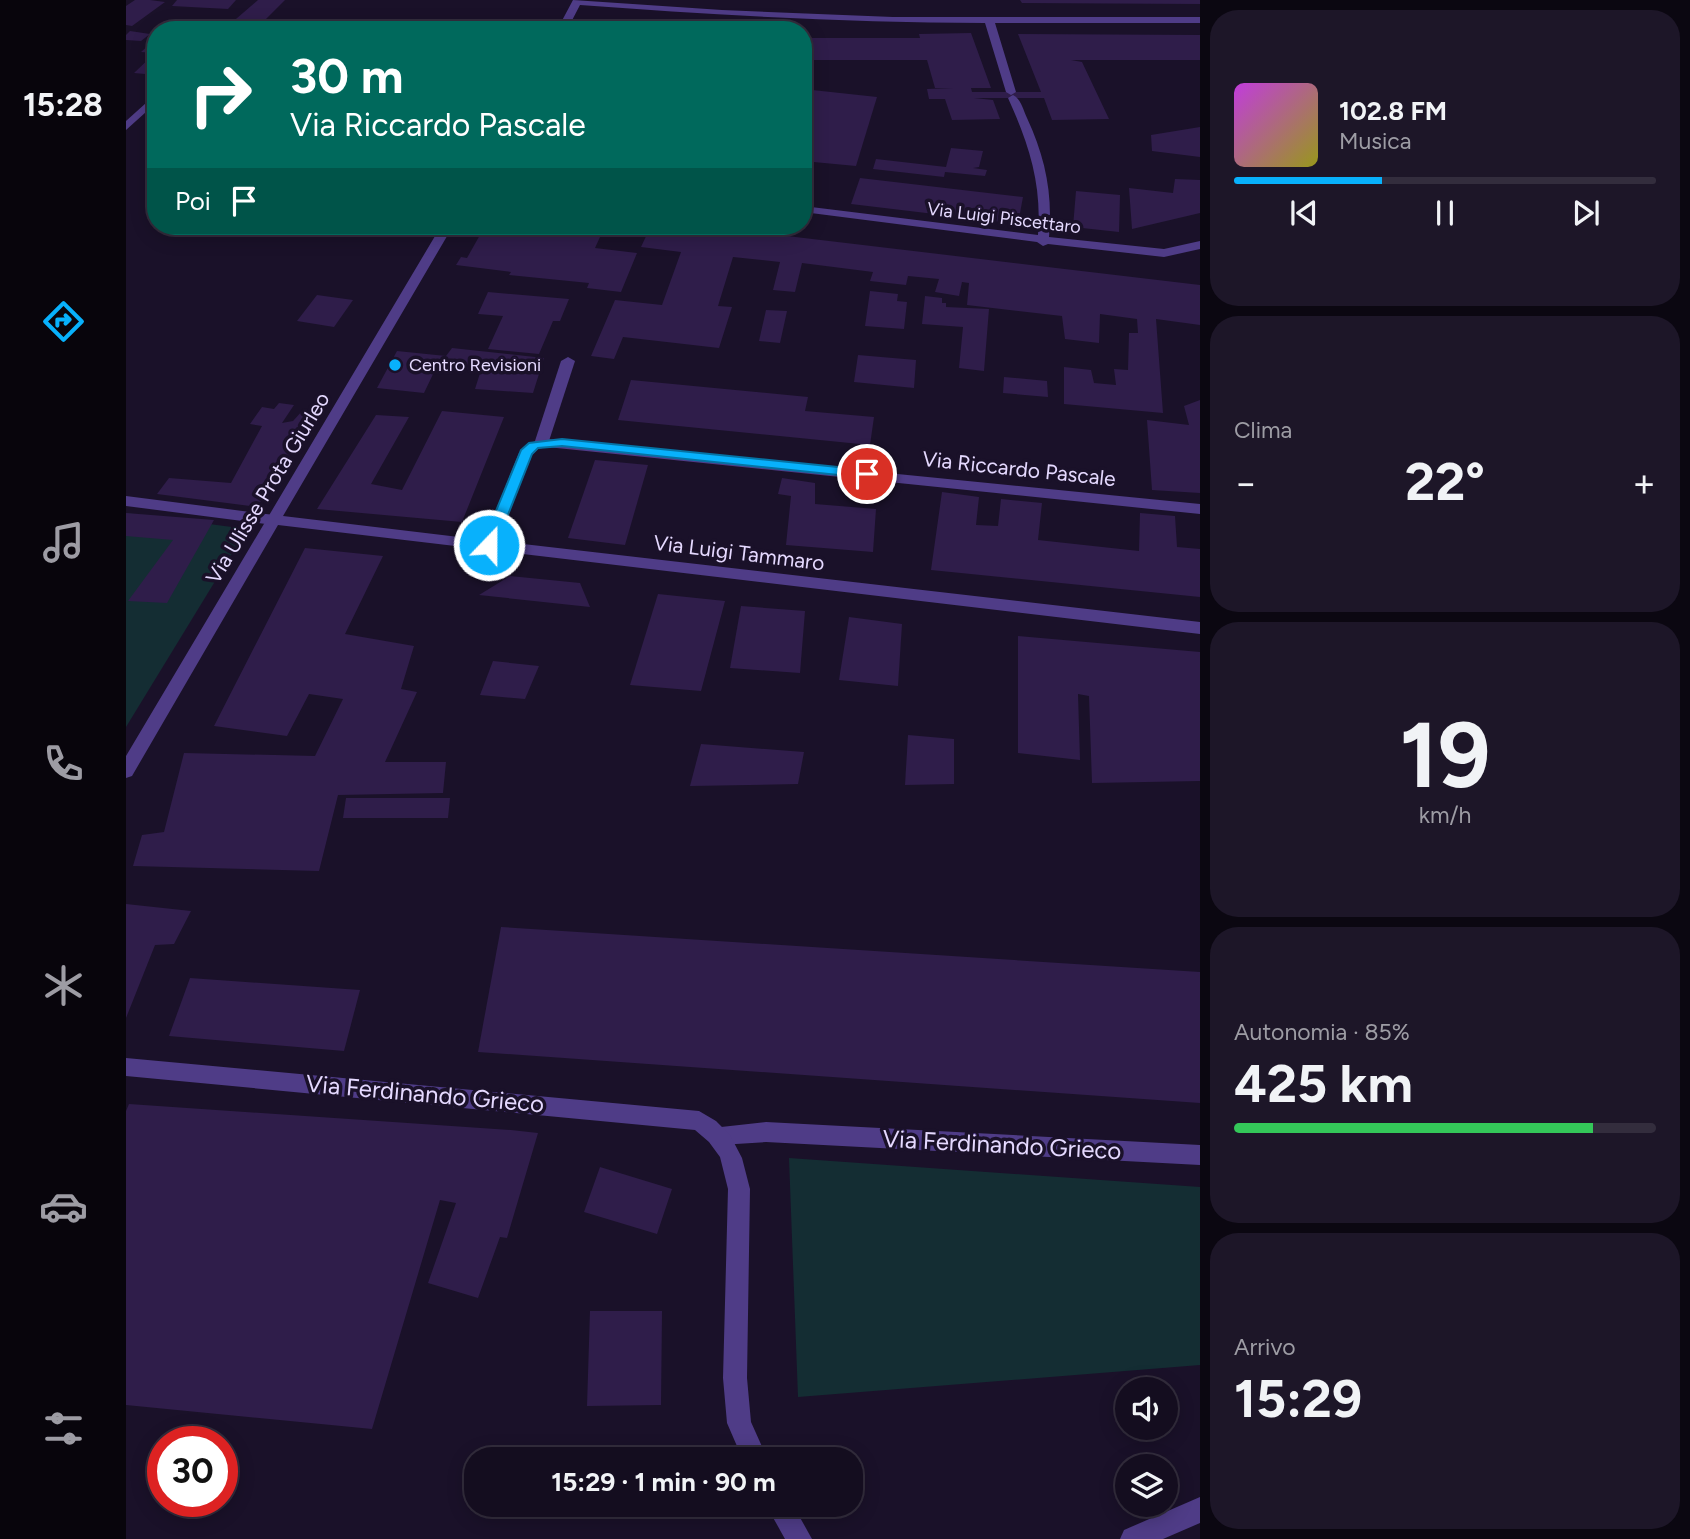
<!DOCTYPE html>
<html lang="it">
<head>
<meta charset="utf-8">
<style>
  :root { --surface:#140d1f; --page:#1d1628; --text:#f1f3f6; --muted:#9d9ca4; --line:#332d3d; --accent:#08b1fc }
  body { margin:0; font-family:Figtree,sans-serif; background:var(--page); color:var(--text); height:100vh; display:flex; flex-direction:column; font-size:26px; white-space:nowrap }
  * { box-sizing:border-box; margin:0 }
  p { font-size:23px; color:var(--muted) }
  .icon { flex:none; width:38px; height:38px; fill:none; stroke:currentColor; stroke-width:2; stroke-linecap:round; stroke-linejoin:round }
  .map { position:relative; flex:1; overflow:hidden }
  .side { display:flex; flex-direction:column; gap:10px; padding:10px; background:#0b0711; width:490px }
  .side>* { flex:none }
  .banner { position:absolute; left:21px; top:21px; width:665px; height:214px; border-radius:28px; box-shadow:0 4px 18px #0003,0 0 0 2px var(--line); background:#00695c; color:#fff; overflow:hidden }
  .tools { position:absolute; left:989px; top:1377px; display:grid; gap:14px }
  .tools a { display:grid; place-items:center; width:63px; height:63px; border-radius:50%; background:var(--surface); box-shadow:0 4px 18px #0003,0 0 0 2px var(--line); font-size:35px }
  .speed { position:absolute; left:21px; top:1426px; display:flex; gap:14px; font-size:35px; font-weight:700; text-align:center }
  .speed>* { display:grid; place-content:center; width:91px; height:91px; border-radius:50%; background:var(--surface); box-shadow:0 4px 18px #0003,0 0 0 2px var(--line); line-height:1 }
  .speed .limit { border:10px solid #d22; background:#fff; color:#111 }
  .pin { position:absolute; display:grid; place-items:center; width:60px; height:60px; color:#fff; margin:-30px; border:4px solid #fff; border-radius:50%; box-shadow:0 2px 7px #0007 }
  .me { position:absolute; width:77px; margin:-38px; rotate:22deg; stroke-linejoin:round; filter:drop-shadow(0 0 5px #0008) }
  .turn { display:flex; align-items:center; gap:24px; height:147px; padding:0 28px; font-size:32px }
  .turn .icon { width:91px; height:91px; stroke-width:2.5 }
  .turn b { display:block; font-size:49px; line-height:60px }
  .then { display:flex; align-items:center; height:66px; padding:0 28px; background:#0003; gap:14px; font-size:26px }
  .big { font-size:52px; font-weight:700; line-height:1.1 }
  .side .tile { flex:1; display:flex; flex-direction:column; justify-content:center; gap:10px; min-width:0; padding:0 24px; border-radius:28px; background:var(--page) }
  .side .dial { align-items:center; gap:0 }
  .dial b { font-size:91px; line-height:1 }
  .song { display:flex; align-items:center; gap:21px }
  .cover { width:84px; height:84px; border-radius:10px; background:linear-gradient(135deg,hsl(290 70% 55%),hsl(60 70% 35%)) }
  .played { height:7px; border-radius:4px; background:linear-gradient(90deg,var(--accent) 35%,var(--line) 35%) }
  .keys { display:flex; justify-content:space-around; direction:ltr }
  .heat { display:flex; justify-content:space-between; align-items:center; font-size:38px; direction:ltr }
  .charge { height:10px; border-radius:5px; background:linear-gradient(90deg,#34c759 85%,var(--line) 0) }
  .trip { position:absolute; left:338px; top:1447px; width:399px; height:70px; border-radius:28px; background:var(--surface); box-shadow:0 4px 18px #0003,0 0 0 2px var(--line); font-weight:700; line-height:70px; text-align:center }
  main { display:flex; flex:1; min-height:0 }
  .tab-bar { display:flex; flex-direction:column; width:126px; justify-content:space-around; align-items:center; background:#08050c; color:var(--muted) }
  .tab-bar .icon { width:49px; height:49px }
  .tab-bar .current { color:var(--accent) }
  .tab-bar b { font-size:32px; color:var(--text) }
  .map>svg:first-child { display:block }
  .green { fill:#142d33 }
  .building { fill:#2f1d4a }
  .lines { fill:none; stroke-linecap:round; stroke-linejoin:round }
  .service { fill:#4f3c87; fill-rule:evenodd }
  .minor { fill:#4f3c87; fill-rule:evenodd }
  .route { fill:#08b1fc; stroke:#0573a4; stroke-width:2 }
  .poi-dot { fill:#08b1fc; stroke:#1a1129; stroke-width:2.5 }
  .labels { text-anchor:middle; stroke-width:7; stroke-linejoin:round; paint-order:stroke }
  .far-street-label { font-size:18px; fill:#e5d9ff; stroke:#1a1129 }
  .far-poi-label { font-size:18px; fill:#e5d9ff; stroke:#1a1129; text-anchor:start }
  .street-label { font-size:21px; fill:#e5d9ff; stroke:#1a1129 }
  .near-street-label { font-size:24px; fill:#e5d9ff; stroke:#1a1129 }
</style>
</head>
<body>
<main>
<nav class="tab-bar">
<b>15:28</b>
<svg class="icon current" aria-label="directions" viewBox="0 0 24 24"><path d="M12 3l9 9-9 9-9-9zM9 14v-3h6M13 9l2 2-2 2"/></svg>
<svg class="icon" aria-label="music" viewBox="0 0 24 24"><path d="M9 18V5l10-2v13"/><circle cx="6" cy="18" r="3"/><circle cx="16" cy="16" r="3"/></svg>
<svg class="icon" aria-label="phone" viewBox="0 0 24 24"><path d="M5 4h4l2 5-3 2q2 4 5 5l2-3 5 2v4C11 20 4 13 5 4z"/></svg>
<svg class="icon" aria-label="climate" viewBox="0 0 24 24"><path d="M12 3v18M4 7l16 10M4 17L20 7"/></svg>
<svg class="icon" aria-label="car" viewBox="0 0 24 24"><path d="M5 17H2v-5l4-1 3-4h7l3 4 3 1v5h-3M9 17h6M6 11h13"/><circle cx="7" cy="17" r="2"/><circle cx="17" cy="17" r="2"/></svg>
<svg class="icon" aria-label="filters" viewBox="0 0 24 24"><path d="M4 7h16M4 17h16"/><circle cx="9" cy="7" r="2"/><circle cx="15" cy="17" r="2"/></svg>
</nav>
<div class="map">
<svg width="1074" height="1539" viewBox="0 0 1074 1539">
  <rect width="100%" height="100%" fill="#1a1129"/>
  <!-- green -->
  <g class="green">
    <path d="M 0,513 L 121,529 L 0,727 Z"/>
    <path d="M 663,1158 L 1074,1187 L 1074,1365 L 672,1397 Z"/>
  </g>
  <!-- building -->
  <g class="building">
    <path d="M 9,0 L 24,0 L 39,2 L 6,26 L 0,25 L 0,6 Z"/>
    <path d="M 51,0 L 110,0 L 102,9 L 46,6 Z"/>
    <path d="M 132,0 L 159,0 L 131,28 L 103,25 Z"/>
    <path d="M 894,0 L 1074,0 L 1074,4 L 896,3 Z"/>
    <path d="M 4,31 L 24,34 L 15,41 L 0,40 L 0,35 Z"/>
    <path d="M 845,33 L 865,88 L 845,88 L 846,92 L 915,92 L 892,34 L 1074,35 L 1074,60 L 945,60 L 956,62 L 983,119 L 926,120 L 918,98 L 848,98 L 867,100 L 874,119 L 826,120 L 819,99 L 803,99 L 801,89 L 827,88 L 809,88 L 801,60 L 677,60 L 677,38 L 794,38 L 793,34 Z"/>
    <path d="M 25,43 L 30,44 L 30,75 L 8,73 L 29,53 L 15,52 Z"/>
    <path d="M 677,89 L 751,97 L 730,166 L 677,161 Z"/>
    <path d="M 1074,127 L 1074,157 L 1026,151 L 1025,135 Z"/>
    <path d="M 825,148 L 857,151 L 853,167 L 847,168 L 861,170 L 859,176 L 819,172 L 818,177 L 747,169 L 750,159 L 820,167 Z"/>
    <path d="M 734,178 L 897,197 L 892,224 L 725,204 Z"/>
    <path d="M 1049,179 L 1074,180 L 1074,213 L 1006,229 L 1003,188 L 1047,193 Z"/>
    <path d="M 950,191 L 994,195 L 993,232 L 947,227 Z"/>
    <path d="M 359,226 L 479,226 L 469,248 L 511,253 L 495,292 L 461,288 L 463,283 L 383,275 L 385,272 L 330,265 L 335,257 L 341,258 Z"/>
    <path d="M 480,226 L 612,226 L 663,231 L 661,236 L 1074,285 L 1074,325 L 1030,319 L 1037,413 L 938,404 L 938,367 L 965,370 L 968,383 L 990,385 L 988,369 L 1002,370 L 1003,333 L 1012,333 L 1011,319 L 974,314 L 973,343 L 939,339 L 936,316 L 841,305 L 843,283 L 836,282 L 833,296 L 809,292 L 813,279 L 782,276 L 780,285 L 744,281 L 747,272 L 676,263 L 669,292 L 647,290 L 654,262 L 607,257 L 592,306 L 606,307 L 593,348 L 497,337 L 488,359 L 465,356 L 489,300 L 536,305 L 555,252 L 515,247 L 522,232 Z"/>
    <path d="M 744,291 L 772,294 L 771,301 L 781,302 L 778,329 L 739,326 Z"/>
    <path d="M 362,292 L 443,299 L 434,321 L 427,321 L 413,354 L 362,349 L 377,316 L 352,314 Z"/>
    <path d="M 191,295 L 227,300 L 208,327 L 171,321 Z"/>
    <path d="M 799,296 L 816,298 L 816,303 L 820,303 L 820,307 L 863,309 L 858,371 L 833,368 L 837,327 L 796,324 Z"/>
    <path d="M 640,310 L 661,311 L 654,343 L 633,341 Z"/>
    <path d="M 326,348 L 418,358 L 407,393 L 349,389 L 355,370 L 310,368 L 298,393 L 251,388 L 271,351 L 320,356 Z"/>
    <path d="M 732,355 L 790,360 L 788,388 L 728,382 Z"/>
    <path d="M 878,377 L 921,381 L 922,397 L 877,393 Z"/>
    <path d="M 505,380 L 682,397 L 679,411 L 748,417 L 744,445 L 492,420 Z"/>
    <path d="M 1074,400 L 1074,493 L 1026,490 L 1021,420 L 1063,425 L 1058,406 Z"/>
    <path d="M 153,403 L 168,405 L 156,423 L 167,421 L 177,410 L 191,412 L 131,507 L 31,494 L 43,478 L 105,483 L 136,426 L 124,424 L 136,407 L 148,409 Z"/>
    <path d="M 316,411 L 378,417 L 336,522 L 191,509 L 250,415 L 283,417 L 245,484 L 276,490 Z"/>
    <path d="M 469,460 L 522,465 L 499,545 L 442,538 Z"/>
    <path d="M 656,478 L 689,483 L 689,504 L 750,509 L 747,552 L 660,545 L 665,496 L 652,494 Z"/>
    <path d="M 816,492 L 853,497 L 850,525 L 872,526 L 875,499 L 916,503 L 912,540 L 1013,551 L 1014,513 L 1049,516 L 1051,547 L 1074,549 L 1074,597 L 805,570 Z"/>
    <path d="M 0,513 L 88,520 L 41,603 L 2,601 L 47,540 L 0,536 Z"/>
    <path d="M 179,548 L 257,556 L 219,634 L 288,646 L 275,689 L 291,692 L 259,762 L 320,762 L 317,793 L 212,795 L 193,871 L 7,866 L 16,835 L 38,832 L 58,753 L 189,756 L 217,699 L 183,694 L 161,736 L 88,726 Z"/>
    <path d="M 384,576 L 454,583 L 464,607 L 353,595 Z"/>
    <path d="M 532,594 L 599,601 L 575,691 L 504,685 Z"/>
    <path d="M 615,606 L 679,611 L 674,673 L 604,668 Z"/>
    <path d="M 723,617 L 776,624 L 772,686 L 713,680 Z"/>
    <path d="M 892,636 L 1074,652 L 1074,781 L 966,783 L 963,696 L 952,694 L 954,760 L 892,753 Z"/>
    <path d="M 367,661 L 413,666 L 399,699 L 354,695 Z"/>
    <path d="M 782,735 L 828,739 L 828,784 L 779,785 Z"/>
    <path d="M 575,744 L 678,752 L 672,784 L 564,786 Z"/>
    <path d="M 220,798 L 324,798 L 322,818 L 217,818 Z"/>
    <path d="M 0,904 L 65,911 L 48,944 L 29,945 L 0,1018 Z"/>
    <path d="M 375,927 L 1074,972 L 1074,1103 L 352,1052 Z"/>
    <path d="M 64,978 L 234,990 L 218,1051 L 43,1036 Z"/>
    <path d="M 3,1104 L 385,1130 L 412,1133 L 381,1238 L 374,1237 L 352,1298 L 302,1283 L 330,1203 L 314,1200 L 246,1429 L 0,1405 L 0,1111 Z"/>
    <path d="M 474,1167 L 546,1189 L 531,1234 L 458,1212 Z"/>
    <path d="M 464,1311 L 536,1311 L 535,1405 L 461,1406 Z"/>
  </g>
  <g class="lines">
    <!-- service -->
    <g class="service">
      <path d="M 30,94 L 30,103 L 0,130 L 0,121 Z"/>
      <path d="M 442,357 L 449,361 L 422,444 L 420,447 L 410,447 L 408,444 L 435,361 Z"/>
      <path d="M 0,496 L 148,515 L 155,520 L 148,525 L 0,506 Z"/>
      <path d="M 640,1122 L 1074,1145 L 1074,1165 L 640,1142 L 594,1145 L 586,1142 L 583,1135 L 586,1128 Z"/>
    </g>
    <!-- minor -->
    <g class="minor">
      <path d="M 447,0 L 596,10 L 767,17 L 1074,17 L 1074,23 L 869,23 L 890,92 L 885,95 L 880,92 L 859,23 C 724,23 589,15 454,5 L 441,30 L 431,30 Z"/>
      <path d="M 887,95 C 895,99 897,109 901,118 C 919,157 927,193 923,237 L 1038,249 L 1074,241 L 1074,249 L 1038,257 L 922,244 L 917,246 L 911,242 L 677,212 L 677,206 L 912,235 C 916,184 903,144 882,98 Z"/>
      <path d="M 315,226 L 327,226 L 157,516 L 358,540 L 393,453 L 402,443 L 421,439 L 1074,504 L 1074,514 L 421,447 L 412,449 L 406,455 L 372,541 L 1074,622 L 1074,634 L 152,525 L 6,776 L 0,778 L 0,756 Z"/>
      <path d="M 0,1058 L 573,1111 L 590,1121 L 604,1135 L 616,1158 L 624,1189 L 621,1378 L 625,1422 L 642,1460 L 617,1460 L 601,1423 L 597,1378 L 602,1189 L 594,1157 L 583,1142 L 569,1130 L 0,1076 Z"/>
      <path d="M 1074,1497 L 1074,1523 L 1037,1539 L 994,1539 L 998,1530 Z"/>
      <path d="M 640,1505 L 667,1505 L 686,1539 L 659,1539 Z"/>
    </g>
  </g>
  <!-- route -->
  <path class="route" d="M 436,439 L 741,470 L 748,474 L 741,478 L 436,446 L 412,448 L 406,454 L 370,545 L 368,548 L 358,548 L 356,545 L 395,450 L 403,443 Z"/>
  <!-- markers -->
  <circle class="poi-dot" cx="269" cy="365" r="7"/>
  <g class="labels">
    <!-- far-street labels -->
    <g class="far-street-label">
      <text transform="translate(878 218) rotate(7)" y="6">Via Luigi Piscettaro</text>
    </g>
    <!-- far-poi labels -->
    <g class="far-poi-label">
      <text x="283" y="371">Centro Revisioni</text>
    </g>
    <!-- street labels -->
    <g class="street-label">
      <text transform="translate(893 469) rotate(6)" y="7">Via Riccardo Pascale</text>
      <text transform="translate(142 488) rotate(-59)" y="7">Via Ulisse Prota Giurleo</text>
      <text transform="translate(613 553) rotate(7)" y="7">Via Luigi Tammaro</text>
    </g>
    <!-- near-street labels -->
    <g class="near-street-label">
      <text transform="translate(299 1094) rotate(5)" y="8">Via Ferdinando Grieco</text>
      <text transform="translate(876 1145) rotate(3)" y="8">Via Ferdinando Grieco</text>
    </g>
  </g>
</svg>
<div class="tools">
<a><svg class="icon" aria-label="sound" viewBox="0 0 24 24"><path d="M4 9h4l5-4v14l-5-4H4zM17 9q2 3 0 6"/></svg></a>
<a><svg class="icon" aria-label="layers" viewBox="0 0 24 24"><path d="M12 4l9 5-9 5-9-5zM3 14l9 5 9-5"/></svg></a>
</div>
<div class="speed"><div class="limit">30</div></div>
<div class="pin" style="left:741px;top:474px;background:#d93025"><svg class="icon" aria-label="arrive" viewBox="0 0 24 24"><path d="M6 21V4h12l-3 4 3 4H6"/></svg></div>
<svg class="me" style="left:363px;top:545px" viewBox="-20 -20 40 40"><circle r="17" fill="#08b1fc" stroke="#fff" stroke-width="3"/><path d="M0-11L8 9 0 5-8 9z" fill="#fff"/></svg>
<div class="trip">15:29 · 1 min · 90 m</div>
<div class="banner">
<div class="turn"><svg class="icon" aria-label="right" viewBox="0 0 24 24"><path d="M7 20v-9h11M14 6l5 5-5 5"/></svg><div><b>30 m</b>Via Riccardo Pascale</div></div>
<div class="then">Poi<svg class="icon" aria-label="arrive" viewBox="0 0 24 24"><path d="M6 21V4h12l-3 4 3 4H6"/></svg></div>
</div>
</div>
<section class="side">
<div class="tile">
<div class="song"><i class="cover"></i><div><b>102.8 FM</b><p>Musica</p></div></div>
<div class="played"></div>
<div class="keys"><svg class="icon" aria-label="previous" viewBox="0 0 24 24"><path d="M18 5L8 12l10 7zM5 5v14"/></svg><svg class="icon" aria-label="pause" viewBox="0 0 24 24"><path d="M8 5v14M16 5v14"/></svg><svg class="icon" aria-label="next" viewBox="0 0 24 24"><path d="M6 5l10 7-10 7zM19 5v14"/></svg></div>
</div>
<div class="tile"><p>Clima</p>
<div class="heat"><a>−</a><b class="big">22°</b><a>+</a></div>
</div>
<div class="tile dial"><b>19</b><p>km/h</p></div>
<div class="tile"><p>Autonomia · 85%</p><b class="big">425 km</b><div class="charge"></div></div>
<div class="tile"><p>Arrivo</p><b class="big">15:29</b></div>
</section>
</main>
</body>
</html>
